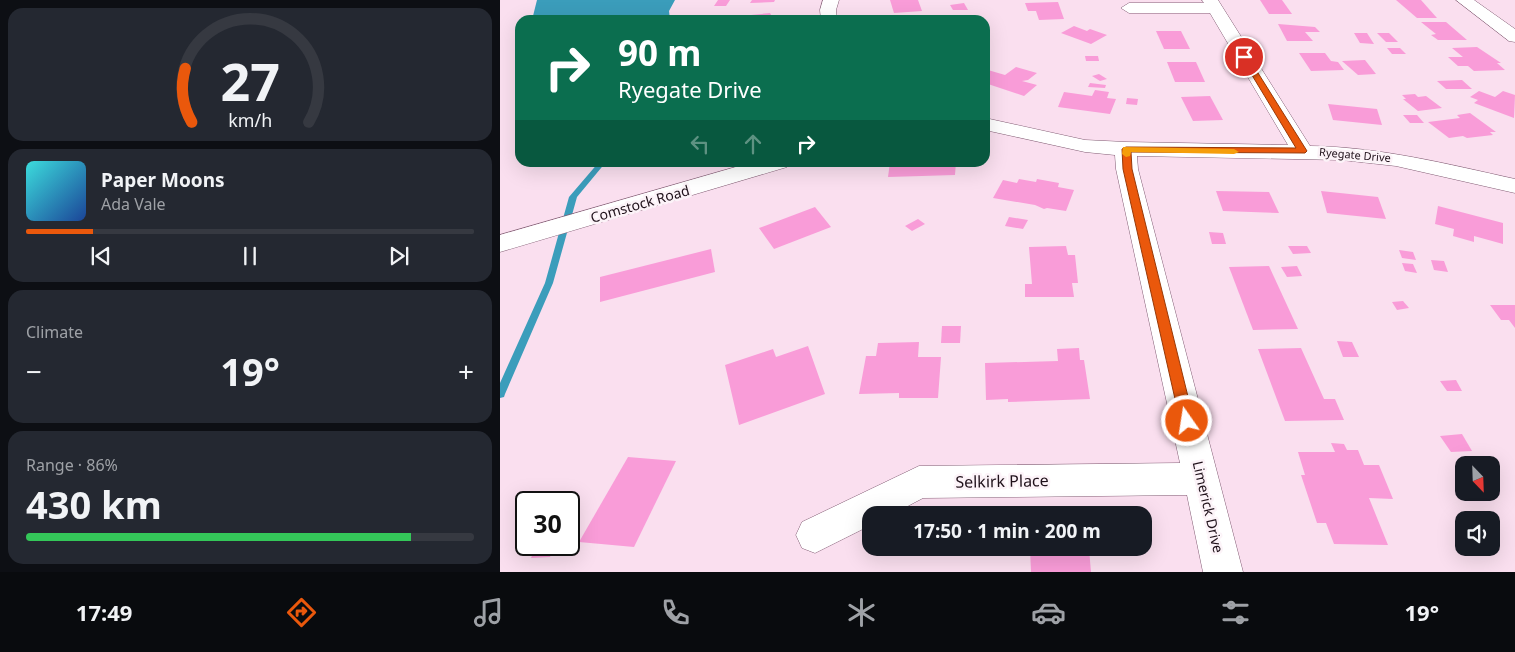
<!DOCTYPE html>
<html lang="en">
<head>
<meta charset="utf-8">
<style>
  :root { --surface:#171b24; --page:#242831; --text:#f1f3f6; --muted:#9ea1a6; --line:#363941; --accent:#ea580c }
  body { margin:0; font-family:"Noto Sans",sans-serif; background:var(--page); color:var(--text); height:100vh; display:flex; flex-direction:column; font-size:19px; white-space:nowrap }
  * { box-sizing:border-box; margin:0 }
  p { font-size:16px; color:var(--muted) }
  .icon { flex:none; width:28px; height:28px; fill:none; stroke:currentColor; stroke-width:2; stroke-linecap:round; stroke-linejoin:round }
  .map { position:relative; flex:1; overflow:hidden }
  .panel { display:flex; flex-direction:column; gap:8px; padding:8px; background:#0d0f14; width:500px }
  .panel>* { flex:none }
  .guide { position:absolute; left:15px; top:15px; width:475px; height:152px; border-radius:15px; box-shadow:0 5px 20px #0002; background:#0b6e4f; color:#fff; overflow:hidden }
  .needle { width:32px; rotate:157deg }
  .controls { position:absolute; left:955px; top:456px; display:grid; gap:10px }
  .controls a { display:grid; place-items:center; width:45px; height:45px; border-radius:10px; background:var(--surface); box-shadow:0 5px 20px #0002; font-size:25px }
  .speed { position:absolute; left:15px; top:491px; display:flex; gap:10px; font-size:25px; font-weight:700; text-align:center }
  .speed>* { display:grid; place-content:center; width:65px; height:65px; border-radius:50%; background:var(--surface); box-shadow:0 5px 20px #0002; line-height:1 }
  .speed .limit { border:2px solid #111; border-radius:8px; background:#fff; color:#111 }
  .pin { position:absolute; display:grid; place-items:center; width:42px; height:42px; color:#fff; margin:-21px; border:2px solid #fff; border-radius:50%; box-shadow:0 1px 5px #0007 }
  .me { position:absolute; width:55px; margin:-28px; rotate:347deg; stroke-linejoin:round; filter:drop-shadow(0 0 4px #0008) }
  .turn { display:flex; align-items:center; gap:18px; height:105px; padding:0 20px; font-size:22px }
  .turn .icon { width:65px; height:65px; stroke-width:2.5 }
  .turn b { display:block; font-size:35px; line-height:42px }
  .lanes { display:flex; align-items:center; height:48px; padding:0 20px; background:#0003; justify-content:center; gap:25px; direction:ltr }
  .lanes .off { opacity:.35 }
  .big { font-size:38px; font-weight:700; line-height:1.1 }
  .panel .tile { flex:1; display:flex; flex-direction:column; justify-content:center; gap:8px; min-width:0; padding:0 18px; border-radius:15px; background:var(--page) }
  .panel .dial { align-items:center; gap:0 }
  .dial svg { height:130px; overflow:visible; fill:none; stroke:var(--line); stroke-width:7; stroke-linecap:round; text-anchor:middle }
  .dial text { fill:var(--text); stroke:none }
  .song { display:flex; align-items:center; gap:15px }
  .cover { width:60px; height:60px; border-radius:8px; background:linear-gradient(135deg,hsl(180 70% 55%),hsl(220 70% 35%)) }
  .played { height:5px; border-radius:2px; background:linear-gradient(90deg,var(--accent) 15%,var(--line) 15%) }
  .keys { display:flex; justify-content:space-around; direction:ltr }
  .heat { display:flex; justify-content:space-between; align-items:center; font-size:28px; direction:ltr }
  .charge { height:8px; border-radius:4px; background:linear-gradient(90deg,#34c759 86%,var(--line) 0) }
  .trip { position:absolute; left:362px; top:506px; width:290px; height:50px; border-radius:15px; background:var(--surface); box-shadow:0 5px 20px #0002; font-weight:700; line-height:50px; text-align:center }
  .menu { display:flex; height:80px; justify-content:space-around; align-items:center; background:#090b0e; color:var(--muted) }
  .menu .icon { width:35px; height:35px }
  .menu .selected { color:var(--accent) }
  .menu b { font-size:22px; color:var(--text) }
  main { display:flex; flex:1; min-height:0 }
  .map>svg:first-child { display:block }
  .water { fill:#3b9dbb }
  .lines { fill:none; stroke-linecap:round; stroke-linejoin:round }
  .stream { fill:#3b9dbb; fill-rule:evenodd }
  .building { fill:#f99cd8 }
  .street-casing { stroke:#825d74; stroke-width:1 }
  .street { fill:#fff; fill-rule:evenodd }
  .route { fill:#ea580c; stroke:#983908 }
  .slow { fill:#f59e0b }
  .labels { text-anchor:middle; stroke-width:5; stroke-linejoin:round; paint-order:stroke }
  .far-street-label { font-size:11px; fill:#1f111a; stroke:#fcf3f8 }
  .street-label { font-size:14px; fill:#1f111a; stroke:#fcf3f8 }
  .near-street-label { font-size:16px; fill:#1f111a; stroke:#fcf3f8 }
</style>
</head>
<body>
<main>
<section class="panel">
<div class="tile dial"><svg viewBox="0 0 100 80">
<path d="M14 69A42 42 0 1 1 86 69"/>
<path d="M14 69A42 42 0 0 1 10 36" stroke="#ea580c"/>
<text x="50" y="56" font-size="32" font-weight="700">27</text>
<text x="50" y="72" font-size="11">km/h</text>
</svg></div>
<div class="tile">
<div class="song"><i class="cover"></i><div><b>Paper Moons</b><p>Ada Vale</p></div></div>
<div class="played"></div>
<div class="keys"><svg class="icon" aria-label="previous" viewBox="0 0 24 24"><path d="M18 5L8 12l10 7zM5 5v14"/></svg><svg class="icon" aria-label="pause" viewBox="0 0 24 24"><path d="M8 5v14M16 5v14"/></svg><svg class="icon" aria-label="next" viewBox="0 0 24 24"><path d="M6 5l10 7-10 7zM19 5v14"/></svg></div>
</div>
<div class="tile"><p>Climate</p>
<div class="heat"><a>−</a><b class="big">19°</b><a>+</a></div>
</div>
<div class="tile"><p>Range · 86%</p><b class="big">430 km</b><div class="charge"></div></div>
</section>
<div class="map">
<svg width="1015" height="572" viewBox="0 0 1015 572">
  <rect width="100%" height="100%" fill="#fadfef"/>
  <!-- water -->
  <path class="water" d="M 37,0 L 175,0 L 169,11 L 170,20 L 32,20 Z"/>
  <g class="lines">
    <!-- stream -->
    <path class="stream" d="M 99,162 L 106,162 L 77,197 L 53,283 L 5,394 L 4,397 L 0,398 L 0,383 L 45,283 L 69,197 Z"/>
  </g>
  <!-- building -->
  <g class="building">
    <path d="M 218,0 L 230,0 L 226,6 L 214,6 Z"/>
    <path d="M 252,0 L 275,0 L 274,2 L 250,3 Z"/>
    <path d="M 390,0 L 418,0 L 422,11 L 394,13 Z"/>
    <path d="M 760,0 L 782,0 L 792,14 L 769,14 Z"/>
    <path d="M 896,0 L 921,0 L 937,18 L 917,18 Z"/>
    <path d="M 558,2 L 564,19 L 539,20 L 536,11 L 528,11 L 525,3 Z"/>
    <path d="M 464,3 L 468,10 L 453,10 L 450,5 Z"/>
    <path d="M 270,13 L 274,20 L 246,20 L 252,18 L 251,15 Z"/>
    <path d="M 921,22 L 946,22 L 967,40 L 938,40 L 931,35 L 936,34 Z"/>
    <path d="M 778,24 L 815,27 L 820,32 L 805,32 L 813,41 L 787,41 Z"/>
    <path d="M 574,26 L 587,31 L 590,29 L 607,35 L 591,44 L 561,33 Z"/>
    <path d="M 656,31 L 681,31 L 690,49 L 664,49 Z"/>
    <path d="M 854,33 L 867,33 L 874,44 L 860,43 Z"/>
    <path d="M 877,33 L 889,33 L 898,42 L 886,42 Z"/>
    <path d="M 977,47 L 1001,63 L 997,63 L 1005,70 L 974,71 L 968,66 L 958,66 L 948,57 L 963,57 L 952,48 Z"/>
    <path d="M 887,48 L 900,48 L 906,54 L 892,54 Z"/>
    <path d="M 799,53 L 825,53 L 831,61 L 838,62 L 844,70 L 811,71 Z"/>
    <path d="M 585,56 L 598,56 L 599,61 L 586,61 Z"/>
    <path d="M 865,60 L 876,74 L 858,75 L 842,61 Z"/>
    <path d="M 667,62 L 696,62 L 705,82 L 675,82 Z"/>
    <path d="M 516,67 L 537,73 L 528,80 L 522,81 L 537,85 L 524,96 L 485,83 L 485,72 L 488,70 L 505,75 Z"/>
    <path d="M 599,74 L 607,79 L 600,81 L 592,76 Z"/>
    <path d="M 962,80 L 972,89 L 946,89 L 937,81 Z"/>
    <path d="M 590,83 L 606,85 L 605,88 L 588,87 Z"/>
    <path d="M 595,90 L 609,92 L 607,98 L 616,99 L 610,114 L 558,107 L 564,92 L 592,96 Z"/>
    <path d="M 979,91 L 995,97 L 1003,91 L 1015,95 L 1014,118 L 974,103 L 978,100 L 970,97 Z"/>
    <path d="M 915,94 L 918,97 L 926,96 L 942,108 L 918,111 L 903,99 L 906,99 L 902,95 Z"/>
    <path d="M 710,96 L 723,120 L 693,121 L 681,97 Z"/>
    <path d="M 627,98 L 638,99 L 637,105 L 626,104 Z"/>
    <path d="M 828,104 L 877,109 L 882,125 L 833,120 Z"/>
    <path d="M 970,113 L 996,132 L 990,132 L 993,135 L 967,138 L 963,136 L 949,138 L 928,122 L 960,118 L 957,115 Z"/>
    <path d="M 903,115 L 917,115 L 924,123 L 910,123 Z"/>
    <path d="M 390,162 L 456,162 L 455,175 L 388,177 Z"/>
    <path d="M 519,179 L 536,182 L 537,179 L 559,183 L 558,187 L 574,190 L 566,211 L 547,208 L 544,209 L 535,205 L 493,198 L 503,180 L 517,183 Z"/>
    <path d="M 716,191 L 769,192 L 779,213 L 723,211 Z"/>
    <path d="M 821,191 L 878,197 L 886,219 L 827,213 Z"/>
    <path d="M 938,206 L 1003,223 L 1003,244 L 974,236 L 974,242 L 953,236 L 954,229 L 935,224 Z"/>
    <path d="M 315,207 L 331,227 L 274,249 L 259,228 Z"/>
    <path d="M 509,217 L 528,220 L 523,229 L 505,226 Z"/>
    <path d="M 418,219 L 425,224 L 412,231 L 405,226 Z"/>
    <path d="M 709,232 L 723,233 L 726,244 L 712,244 Z"/>
    <path d="M 566,246 L 568,255 L 575,255 L 578,283 L 572,283 L 574,297 L 525,297 L 525,284 L 532,284 L 529,247 Z"/>
    <path d="M 788,246 L 807,246 L 811,253 L 793,254 Z"/>
    <path d="M 211,249 L 215,272 L 100,302 L 100,277 Z"/>
    <path d="M 899,250 L 913,252 L 916,260 L 902,258 Z"/>
    <path d="M 931,260 L 944,261 L 948,272 L 934,270 Z"/>
    <path d="M 902,263 L 913,264 L 917,273 L 905,271 Z"/>
    <path d="M 769,266 L 798,329 L 753,330 L 729,267 Z"/>
    <path d="M 797,266 L 802,276 L 787,277 L 781,267 Z"/>
    <path d="M 903,301 L 909,308 L 897,310 L 892,302 Z"/>
    <path d="M 990,305 L 1015,305 L 1015,328 L 1009,320 L 1001,320 Z"/>
    <path d="M 442,326 L 461,326 L 460,343 L 441,343 Z"/>
    <path d="M 837,341 L 852,342 L 859,357 L 843,357 Z"/>
    <path d="M 419,342 L 418,357 L 441,357 L 438,398 L 399,398 L 399,393 L 359,394 L 366,356 L 376,356 L 378,343 Z"/>
    <path d="M 308,346 L 325,394 L 239,425 L 225,365 L 273,349 L 276,357 Z"/>
    <path d="M 579,348 L 580,360 L 584,360 L 590,399 L 508,402 L 508,399 L 486,400 L 485,363 L 558,361 L 557,349 Z"/>
    <path d="M 801,348 L 824,399 L 835,399 L 844,420 L 785,421 L 758,349 Z"/>
    <path d="M 956,380 L 962,391 L 947,391 L 940,381 Z"/>
    <path d="M 962,434 L 972,451 L 951,452 L 940,436 Z"/>
    <path d="M 831,443 L 844,444 L 847,450 L 858,450 L 864,465 L 879,465 L 893,499 L 869,498 L 888,545 L 834,544 L 826,523 L 817,523 L 801,475 L 805,475 L 798,452 L 835,452 Z"/>
    <path d="M 128,457 L 176,461 L 134,547 L 79,542 Z"/>
    <path d="M 991,481 L 1000,494 L 984,496 L 982,492 L 991,492 Z"/>
    <path d="M 37,545 L 56,545 L 50,557 L 31,558 Z"/>
    <path d="M 530,549 L 589,549 L 591,572 L 531,572 Z"/>
  </g>
  <g class="lines">
    <defs>
      <g id="street">
        <path d="M 323,0 L 339,0 L 336,10 L 337,20 L 321,20 L 320,10 Z"/>
        <path d="M 702,0 L 718,0 L 810,146 C 880,147 947,164 1015,179 L 1015,193 L 896,166 L 842,160 L 637,156 L 638,169 L 743,572 L 703,572 L 687,495 L 423,498 L 391,515 L 371,515 L 371,525 L 315,553 L 302,548 L 296,535 L 302,522 L 419,466 L 680,463 L 616,169 L 615,155 L 585,152 L 485,130 L 485,118 L 585,140 L 626,142 L 788,145 L 710,13 L 629,13 L 621,8 L 629,3 L 704,3 Z"/>
        <path d="M 956,0 L 974,0 L 1015,29 L 1015,42 L 1009,41 Z"/>
        <path d="M 253,162 L 290,162 L 287,167 L 0,252 L 0,235 Z"/>
      </g>
    </defs>
    <!-- street casing -->
    <use href="#street" class="street-casing"/>
    <!-- street -->
    <use href="#street" class="street"/>
  </g>
  <!-- route -->
  <path class="route" d="M 744,54 L 748,57 L 807,151 L 805,153 L 631,152 L 632,169 L 694,421 L 692,425 L 682,425 L 680,421 L 623,169 L 622,149 L 626,147 L 796,148 L 741,57 Z"/>
  <!-- slow -->
  <path class="slow" d="M 623,147 L 734,149 L 739,152 L 734,154 L 631,152 L 630,156 L 626,157 L 622,154 Z"/>
  <g class="labels">
    <!-- far-street labels -->
    <g class="far-street-label">
      <text transform="translate(855 155) rotate(5)" y="4">Ryegate Drive</text>
    </g>
    <!-- street labels -->
    <g class="street-label">
      <text transform="translate(140 204) rotate(-16)" y="5">Comstock Road</text>
      <text transform="translate(708 507) rotate(77)" y="5">Limerick Drive</text>
    </g>
    <!-- near-street labels -->
    <g class="near-street-label">
      <text transform="translate(502 481) rotate(-1)" y="6">Selkirk Place</text>
    </g>
  </g>
</svg>
<div class="controls">
<a><svg class="needle" viewBox="-14 -14 28 28"><path d="M0-13l5 13h-10z" fill="#e53935"/><path d="M0 13l5-13h-10z" fill="#9ea1a6"/></svg></a>
<a><svg class="icon" aria-label="sound" viewBox="0 0 24 24"><path d="M4 9h4l5-4v14l-5-4H4zM17 9q2 3 0 6"/></svg></a>
</div>
<div class="speed"><div class="limit">30</div></div>
<div class="pin" style="left:744px;top:57px;background:#d93025"><svg class="icon" aria-label="arrive" viewBox="0 0 24 24"><path d="M6 21V4h12l-3 4 3 4H6"/></svg></div>
<svg class="me" style="left:687px;top:421px" viewBox="-20 -20 40 40"><circle r="17" fill="#ea580c" stroke="#fff" stroke-width="3"/><path d="M0-11L8 9 0 5-8 9z" fill="#fff"/></svg>
<div class="trip">17:50 · 1 min · 200 m</div>
<div class="guide">
<div class="turn"><svg class="icon" aria-label="right" viewBox="0 0 24 24"><path d="M7 20v-9h11M14 6l5 5-5 5"/></svg><div><b>90 m</b>Ryegate Drive</div></div>
<div class="lanes"><svg class="icon off" aria-label="left" viewBox="0 0 24 24"><path d="M17 20v-9H6M10 6l-5 5 5 5"/></svg><svg class="icon off" aria-label="ahead" viewBox="0 0 24 24"><path d="M12 20V5M6 11l6-6 6 6"/></svg><svg class="icon" aria-label="right" viewBox="0 0 24 24"><path d="M7 20v-9h11M14 6l5 5-5 5"/></svg></div>
</div>
</div>
</main>
<nav class="menu">
<b>17:49</b>
<svg class="icon selected" aria-label="directions" viewBox="0 0 24 24"><path d="M12 3l9 9-9 9-9-9zM9 14v-3h6M13 9l2 2-2 2"/></svg>
<svg class="icon" aria-label="music" viewBox="0 0 24 24"><path d="M9 18V5l10-2v13"/><circle cx="6" cy="18" r="3"/><circle cx="16" cy="16" r="3"/></svg>
<svg class="icon" aria-label="phone" viewBox="0 0 24 24"><path d="M5 4h4l2 5-3 2q2 4 5 5l2-3 5 2v4C11 20 4 13 5 4z"/></svg>
<svg class="icon" aria-label="climate" viewBox="0 0 24 24"><path d="M12 3v18M4 7l16 10M4 17L20 7"/></svg>
<svg class="icon" aria-label="car" viewBox="0 0 24 24"><path d="M5 17H2v-5l4-1 3-4h7l3 4 3 1v5h-3M9 17h6M6 11h13"/><circle cx="7" cy="17" r="2"/><circle cx="17" cy="17" r="2"/></svg>
<svg class="icon" aria-label="filters" viewBox="0 0 24 24"><path d="M4 7h16M4 17h16"/><circle cx="9" cy="7" r="2"/><circle cx="15" cy="17" r="2"/></svg>
<b>19°</b>
</nav>
</body>
</html>
